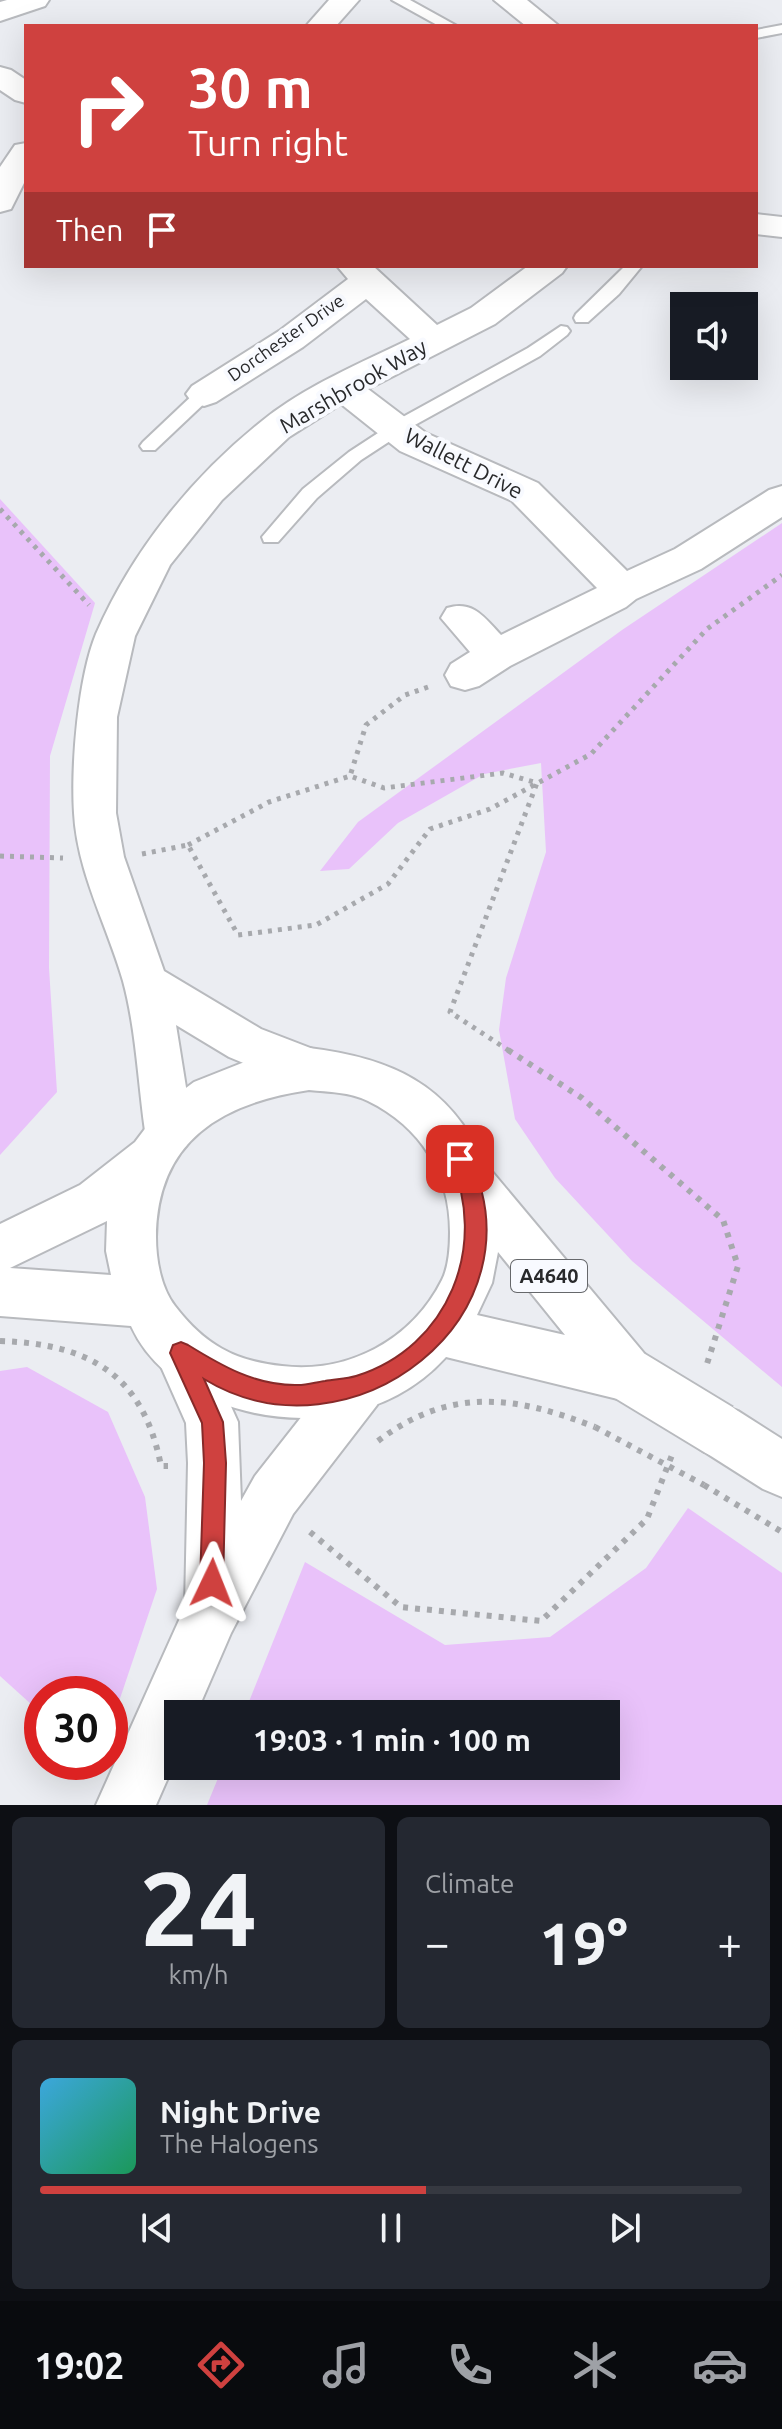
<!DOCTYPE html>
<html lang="en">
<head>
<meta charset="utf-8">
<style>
  :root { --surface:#171b24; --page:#242831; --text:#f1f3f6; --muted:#9ea1a6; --line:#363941; --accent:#cf413f }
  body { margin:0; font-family:Ubuntu,sans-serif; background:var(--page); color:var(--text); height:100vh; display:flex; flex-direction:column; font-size:30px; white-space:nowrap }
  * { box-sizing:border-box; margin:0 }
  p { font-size:26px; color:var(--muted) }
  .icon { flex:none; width:44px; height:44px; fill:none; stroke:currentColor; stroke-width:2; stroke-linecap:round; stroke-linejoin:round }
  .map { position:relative; height:1805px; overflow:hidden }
  .side { display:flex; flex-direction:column; gap:12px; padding:12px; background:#0d0f14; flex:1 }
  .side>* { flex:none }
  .banner { position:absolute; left:24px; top:24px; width:734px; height:244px; border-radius:0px; box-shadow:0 8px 32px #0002; background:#cf413f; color:#fff; overflow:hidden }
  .controls { position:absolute; left:670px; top:292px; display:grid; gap:16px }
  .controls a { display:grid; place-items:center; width:88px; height:88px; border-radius:0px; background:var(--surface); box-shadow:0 8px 32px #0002; font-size:40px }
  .speed { position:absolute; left:24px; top:1676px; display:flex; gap:16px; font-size:40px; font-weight:700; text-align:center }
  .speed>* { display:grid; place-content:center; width:104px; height:104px; border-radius:50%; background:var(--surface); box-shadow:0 8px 32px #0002; line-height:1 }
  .speed .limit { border:12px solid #d22; background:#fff; color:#111 }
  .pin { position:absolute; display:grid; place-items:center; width:68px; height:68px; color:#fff; margin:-34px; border-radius:16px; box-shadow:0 4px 12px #0006 }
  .me { position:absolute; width:88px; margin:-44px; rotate:2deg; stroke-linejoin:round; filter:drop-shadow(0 0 6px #0008) }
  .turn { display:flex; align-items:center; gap:28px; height:168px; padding:0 32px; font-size:36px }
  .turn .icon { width:104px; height:104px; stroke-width:2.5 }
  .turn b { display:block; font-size:56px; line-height:68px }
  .then { display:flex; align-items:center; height:76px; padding:0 32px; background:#0003; gap:16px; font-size:30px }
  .big { font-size:60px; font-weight:700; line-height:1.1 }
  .side .card { flex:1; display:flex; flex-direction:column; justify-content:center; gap:12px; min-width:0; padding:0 28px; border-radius:12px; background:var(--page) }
  .side .dial { align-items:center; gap:0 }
  .dial b { font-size:104px; line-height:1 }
  .song { display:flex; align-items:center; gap:24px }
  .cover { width:96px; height:96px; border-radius:12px; background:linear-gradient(135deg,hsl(200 70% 55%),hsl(150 70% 35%)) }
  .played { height:8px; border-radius:4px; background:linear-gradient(90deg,var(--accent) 55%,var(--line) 55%) }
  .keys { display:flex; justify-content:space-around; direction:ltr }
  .heat { display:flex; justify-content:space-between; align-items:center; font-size:44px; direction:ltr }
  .side .tiles { flex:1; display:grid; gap:12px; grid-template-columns:1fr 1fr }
  .card:last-child { grid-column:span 2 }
  .trip { position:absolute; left:164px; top:1700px; width:456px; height:80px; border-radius:0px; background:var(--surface); box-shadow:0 8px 32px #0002; font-weight:700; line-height:80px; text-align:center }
  .menu { display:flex; height:128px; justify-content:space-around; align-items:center; background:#090b0e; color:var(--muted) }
  .menu .icon { width:56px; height:56px }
  .menu .on { color:var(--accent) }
  .menu b { font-size:36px; color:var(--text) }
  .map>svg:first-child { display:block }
  .green { fill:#e9c2fa }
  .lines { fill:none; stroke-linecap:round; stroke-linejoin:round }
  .lane-casing { stroke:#b8babe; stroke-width:4 }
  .street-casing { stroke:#b8babe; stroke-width:4 }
  .primary-casing { stroke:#b8babe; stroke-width:4 }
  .path-far1 { stroke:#a7a9ad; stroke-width:5; stroke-dasharray:4 6; stroke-linecap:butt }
  .path { stroke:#a7a9ad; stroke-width:6; stroke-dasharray:5 7; stroke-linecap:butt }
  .lane { fill:#fff; fill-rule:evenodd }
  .street { fill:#fff; fill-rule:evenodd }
  .primary { fill:#fff; fill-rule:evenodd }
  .primary-bridge-casing { stroke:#b8babe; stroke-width:57; stroke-linecap:butt }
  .path-bridge { stroke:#a7a9ad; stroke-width:6; stroke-dasharray:5 7; stroke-linecap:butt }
  .primary-bridge { stroke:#fff; stroke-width:53 }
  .route { fill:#cf413f; stroke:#872a29; stroke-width:2 }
  .labels { text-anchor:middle; stroke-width:8; stroke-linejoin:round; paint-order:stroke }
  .far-street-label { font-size:18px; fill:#28292b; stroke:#f8faff }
  .shield { fill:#f8faff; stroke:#66686b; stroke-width:2 }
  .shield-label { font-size:20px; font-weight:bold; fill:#28292b }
  .street-label { font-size:22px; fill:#28292b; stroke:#f8faff }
</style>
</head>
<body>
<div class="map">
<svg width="782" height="1805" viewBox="0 0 782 1805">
  <rect width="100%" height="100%" fill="#ebedf2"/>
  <!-- green -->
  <g class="green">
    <path d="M 0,499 L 95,603 L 50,756 L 49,968 L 57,1092 L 0,1155 Z"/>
    <path d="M 782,523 L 782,1387 L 632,1261 L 555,1178 L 515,1119 L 499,1030 L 506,978 L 546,852 L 541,763 L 484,774 L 398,823 L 349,869 L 320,871 L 358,822 L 622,630 Z"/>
    <path d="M 27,1367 L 108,1412 L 145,1497 L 157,1589 L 110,1728 L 110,1694 L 42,1694 L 42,1714 L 0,1676 L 0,1371 Z"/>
    <path d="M 688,1508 L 782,1573 L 782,1805 L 207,1805 L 223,1766 L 606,1766 L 606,1714 L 244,1714 L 305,1562 L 445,1645 L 550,1637 L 646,1568 Z"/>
  </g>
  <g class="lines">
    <defs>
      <g id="lane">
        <path d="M 392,0 L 410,0 L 457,26 L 439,26 Z"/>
        <path d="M 782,25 L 782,33 L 756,38 L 756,30 Z"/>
        <path d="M 625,266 L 642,266 L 619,294 L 588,322 L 576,322 L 574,318 L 576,314 Z"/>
        <path d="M 561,326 L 567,327 L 570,331 L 567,335 L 540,356 L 413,426 L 361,460 L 317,498 L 278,542 L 264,542 L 262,537 L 303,489 L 349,452 L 401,418 L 528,348 Z"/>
        <path d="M 204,388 L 210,390 L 213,394 L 210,398 L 155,450 L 143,450 L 140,446 L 143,442 L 198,390 Z"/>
      </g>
      <g id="street">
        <path d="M 7,0 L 49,0 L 45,6 L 0,21 L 0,2 Z"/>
        <path d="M 329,0 L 359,0 L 336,26 L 306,26 Z"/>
        <path d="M 494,0 L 527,0 L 559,26 L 526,26 Z"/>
        <path d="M 0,67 L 11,70 L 26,80 L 26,103 L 15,100 L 0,90 Z"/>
        <path d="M 26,143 L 26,179 L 11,209 L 0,212 L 0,167 L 15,145 Z"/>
        <path d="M 756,214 L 782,217 L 782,237 L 756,234 Z"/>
        <path d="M 337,266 L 373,266 L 437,325 L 471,308 L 528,266 L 567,266 L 562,273 L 495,324 L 368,389 L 426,433 L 538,483 L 627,571 L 675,549 L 769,490 L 782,486 L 782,517 L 701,569 L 636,599 L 626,607 L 510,666 L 479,686 L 465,690 L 451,686 L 445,675 L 451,664 L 470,652 L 441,618 L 447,608 C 473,600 484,617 501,635 L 597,588 L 512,501 L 400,451 L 341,404 L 289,437 L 222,500 L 170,565 L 135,636 L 117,717 L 116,813 L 124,857 L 164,971 L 261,1029 L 326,1054 L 332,1069 L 326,1084 L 309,1090 L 229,1057 L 176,1025 L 193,1131 L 186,1146 L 169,1153 L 152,1146 L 145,1131 C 138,1082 136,1029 123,981 C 107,925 77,872 74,813 C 71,765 78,678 96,634 C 132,551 192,477 262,421 C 305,386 361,363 410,339 L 366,299 L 303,347 L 216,402 L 204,406 L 192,402 L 186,394 L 192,386 L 279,331 L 348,279 Z"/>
        <path d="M 181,1328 L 199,1335 L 238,1422 L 241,1501 L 255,1476 L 339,1369 L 358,1361 L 377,1369 L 384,1387 L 377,1405 L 293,1514 L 231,1633 L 196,1714 L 178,1714 L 178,1755 L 156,1805 L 96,1805 L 185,1607 L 188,1463 L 186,1423 L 155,1353 L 163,1335 Z"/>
      </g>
      <g id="primary">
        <path d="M 309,1048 C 390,1058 449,1083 484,1162 L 648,1358 L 656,1376 L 648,1394 L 630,1402 L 446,1357 C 387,1422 293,1432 215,1401 C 178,1385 148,1363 131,1326 L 0,1316 L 0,1224 L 80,1185 L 135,1142 L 163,1105 L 194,1082 L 247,1061 ZM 309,1090 C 329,1092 350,1092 368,1101 C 421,1127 450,1174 450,1232 C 450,1247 449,1266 442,1280 C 412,1340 348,1374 282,1366 C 234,1361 204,1344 175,1306 C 161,1288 156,1260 156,1237 C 157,1140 222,1103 309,1090 ZM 107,1221 L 106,1251 L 111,1275 L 10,1268 ZM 498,1252 L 565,1335 L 477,1315 L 492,1283 Z"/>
        <path d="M 719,1403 L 738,1411 L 782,1439 L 782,1497 L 763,1489 L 700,1449 L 692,1430 L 700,1411 Z"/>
      </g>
    </defs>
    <!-- lane casing -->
    <use href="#lane" class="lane-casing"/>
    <!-- street casing -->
    <use href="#street" class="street-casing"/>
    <!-- primary casing -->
    <use href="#primary" class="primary-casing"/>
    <!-- path-far1 -->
    <g class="path-far1">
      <path d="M 0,509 L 89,605"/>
      <path d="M 428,687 L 405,695 L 366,725 L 350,776 L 384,788 L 503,773 L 537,783 L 450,1012 L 511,1052"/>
      <path d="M 188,845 L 269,802 L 350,776"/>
      <path d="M 142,854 L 188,845 L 238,935 L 316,925 L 388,884 L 430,829 L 490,809 L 591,754 L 707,629 L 782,575"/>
      <path d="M 0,856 L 63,858"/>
    </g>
    <!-- path -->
    <g class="path">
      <path d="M 508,1050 L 582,1098 L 723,1220 L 738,1266 L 706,1367"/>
      <path d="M 0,1341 C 88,1344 143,1373 161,1466 L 168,1466"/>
      <path d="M 378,1441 C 450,1386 516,1396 595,1427"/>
      <path d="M 704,1485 L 782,1532"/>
      <path d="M 310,1532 L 401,1607 L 541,1621 L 647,1519 L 672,1455"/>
    </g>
    <!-- lane -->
    <use href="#lane" class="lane"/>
    <!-- street -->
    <use href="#street" class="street"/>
    <!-- primary -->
    <use href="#primary" class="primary"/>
    <defs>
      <path id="primary-bridge" d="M 630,1376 L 719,1430"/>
    </defs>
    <!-- primary-bridge casing -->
    <use href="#primary-bridge" class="primary-bridge-casing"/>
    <!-- path-bridge -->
    <path class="path-bridge" d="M 595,1427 L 704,1485"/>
    <!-- primary-bridge -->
    <use href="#primary-bridge" class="primary-bridge"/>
  </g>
  <!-- route -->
  <path class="route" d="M 460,1150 L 467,1153 C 550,1316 350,1468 204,1379 L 223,1422 L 226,1463 L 223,1583 L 220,1591 L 212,1594 L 204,1591 L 200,1583 L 204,1463 L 202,1423 L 170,1353 L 173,1345 L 181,1342 L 188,1345 C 222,1366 255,1385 295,1385 C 305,1386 316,1382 325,1381 C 335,1379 346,1379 356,1376 C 449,1347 489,1245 450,1159 L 453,1153 Z"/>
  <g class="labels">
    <!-- far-street labels -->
    <g class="far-street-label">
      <text transform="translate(286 338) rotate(-35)" y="6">Dorchester Drive</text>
    </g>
    <!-- shield labels -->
    <rect class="shield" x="511" y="1260" width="76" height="32" rx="6"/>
    <g class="shield-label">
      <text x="549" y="1283">A4640</text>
    </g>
    <!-- street labels -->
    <g class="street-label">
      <text transform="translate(353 386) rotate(-30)" y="8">Marshbrook Way</text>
      <text transform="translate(464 463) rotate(27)" y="8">Wallett Drive</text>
    </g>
  </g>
</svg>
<div class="controls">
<a><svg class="icon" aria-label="sound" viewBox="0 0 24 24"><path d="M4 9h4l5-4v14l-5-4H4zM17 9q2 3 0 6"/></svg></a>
</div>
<div class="speed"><div class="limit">30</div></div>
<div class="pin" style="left:460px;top:1159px;background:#d93025"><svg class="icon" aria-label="arrive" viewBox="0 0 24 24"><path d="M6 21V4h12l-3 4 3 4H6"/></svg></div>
<svg class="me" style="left:212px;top:1583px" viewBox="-20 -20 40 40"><path d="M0-17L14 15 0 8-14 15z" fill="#cf413f" stroke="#fff" stroke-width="4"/></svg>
<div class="trip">19:03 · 1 min · 100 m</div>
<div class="banner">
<div class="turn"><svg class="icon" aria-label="right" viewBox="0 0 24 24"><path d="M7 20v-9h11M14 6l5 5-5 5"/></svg><div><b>30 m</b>Turn right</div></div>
<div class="then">Then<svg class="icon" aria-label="arrive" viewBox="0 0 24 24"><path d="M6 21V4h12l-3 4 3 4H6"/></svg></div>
</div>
</div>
<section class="side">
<div class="tiles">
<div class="card dial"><b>24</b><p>km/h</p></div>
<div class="card"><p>Climate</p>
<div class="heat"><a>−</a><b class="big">19°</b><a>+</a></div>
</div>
<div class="card">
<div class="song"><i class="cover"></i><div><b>Night Drive</b><p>The Halogens</p></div></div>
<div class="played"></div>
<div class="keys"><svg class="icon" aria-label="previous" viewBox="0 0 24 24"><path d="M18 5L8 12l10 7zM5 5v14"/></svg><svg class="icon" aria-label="pause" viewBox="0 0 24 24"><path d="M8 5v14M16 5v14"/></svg><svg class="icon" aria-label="next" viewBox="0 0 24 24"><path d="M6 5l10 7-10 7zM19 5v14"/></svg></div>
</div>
</div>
</section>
<nav class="menu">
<b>19:02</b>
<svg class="icon on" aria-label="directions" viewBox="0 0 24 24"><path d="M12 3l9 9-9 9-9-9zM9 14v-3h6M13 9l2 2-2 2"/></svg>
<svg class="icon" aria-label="music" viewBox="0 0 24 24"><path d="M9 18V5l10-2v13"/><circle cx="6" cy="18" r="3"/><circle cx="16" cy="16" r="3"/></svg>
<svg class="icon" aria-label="phone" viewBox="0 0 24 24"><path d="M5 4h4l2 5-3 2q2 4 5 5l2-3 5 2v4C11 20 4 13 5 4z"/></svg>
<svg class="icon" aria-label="climate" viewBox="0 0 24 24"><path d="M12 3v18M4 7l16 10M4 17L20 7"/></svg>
<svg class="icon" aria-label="car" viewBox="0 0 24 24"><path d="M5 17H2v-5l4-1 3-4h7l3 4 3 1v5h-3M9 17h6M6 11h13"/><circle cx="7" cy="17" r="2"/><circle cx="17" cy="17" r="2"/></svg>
</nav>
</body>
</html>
